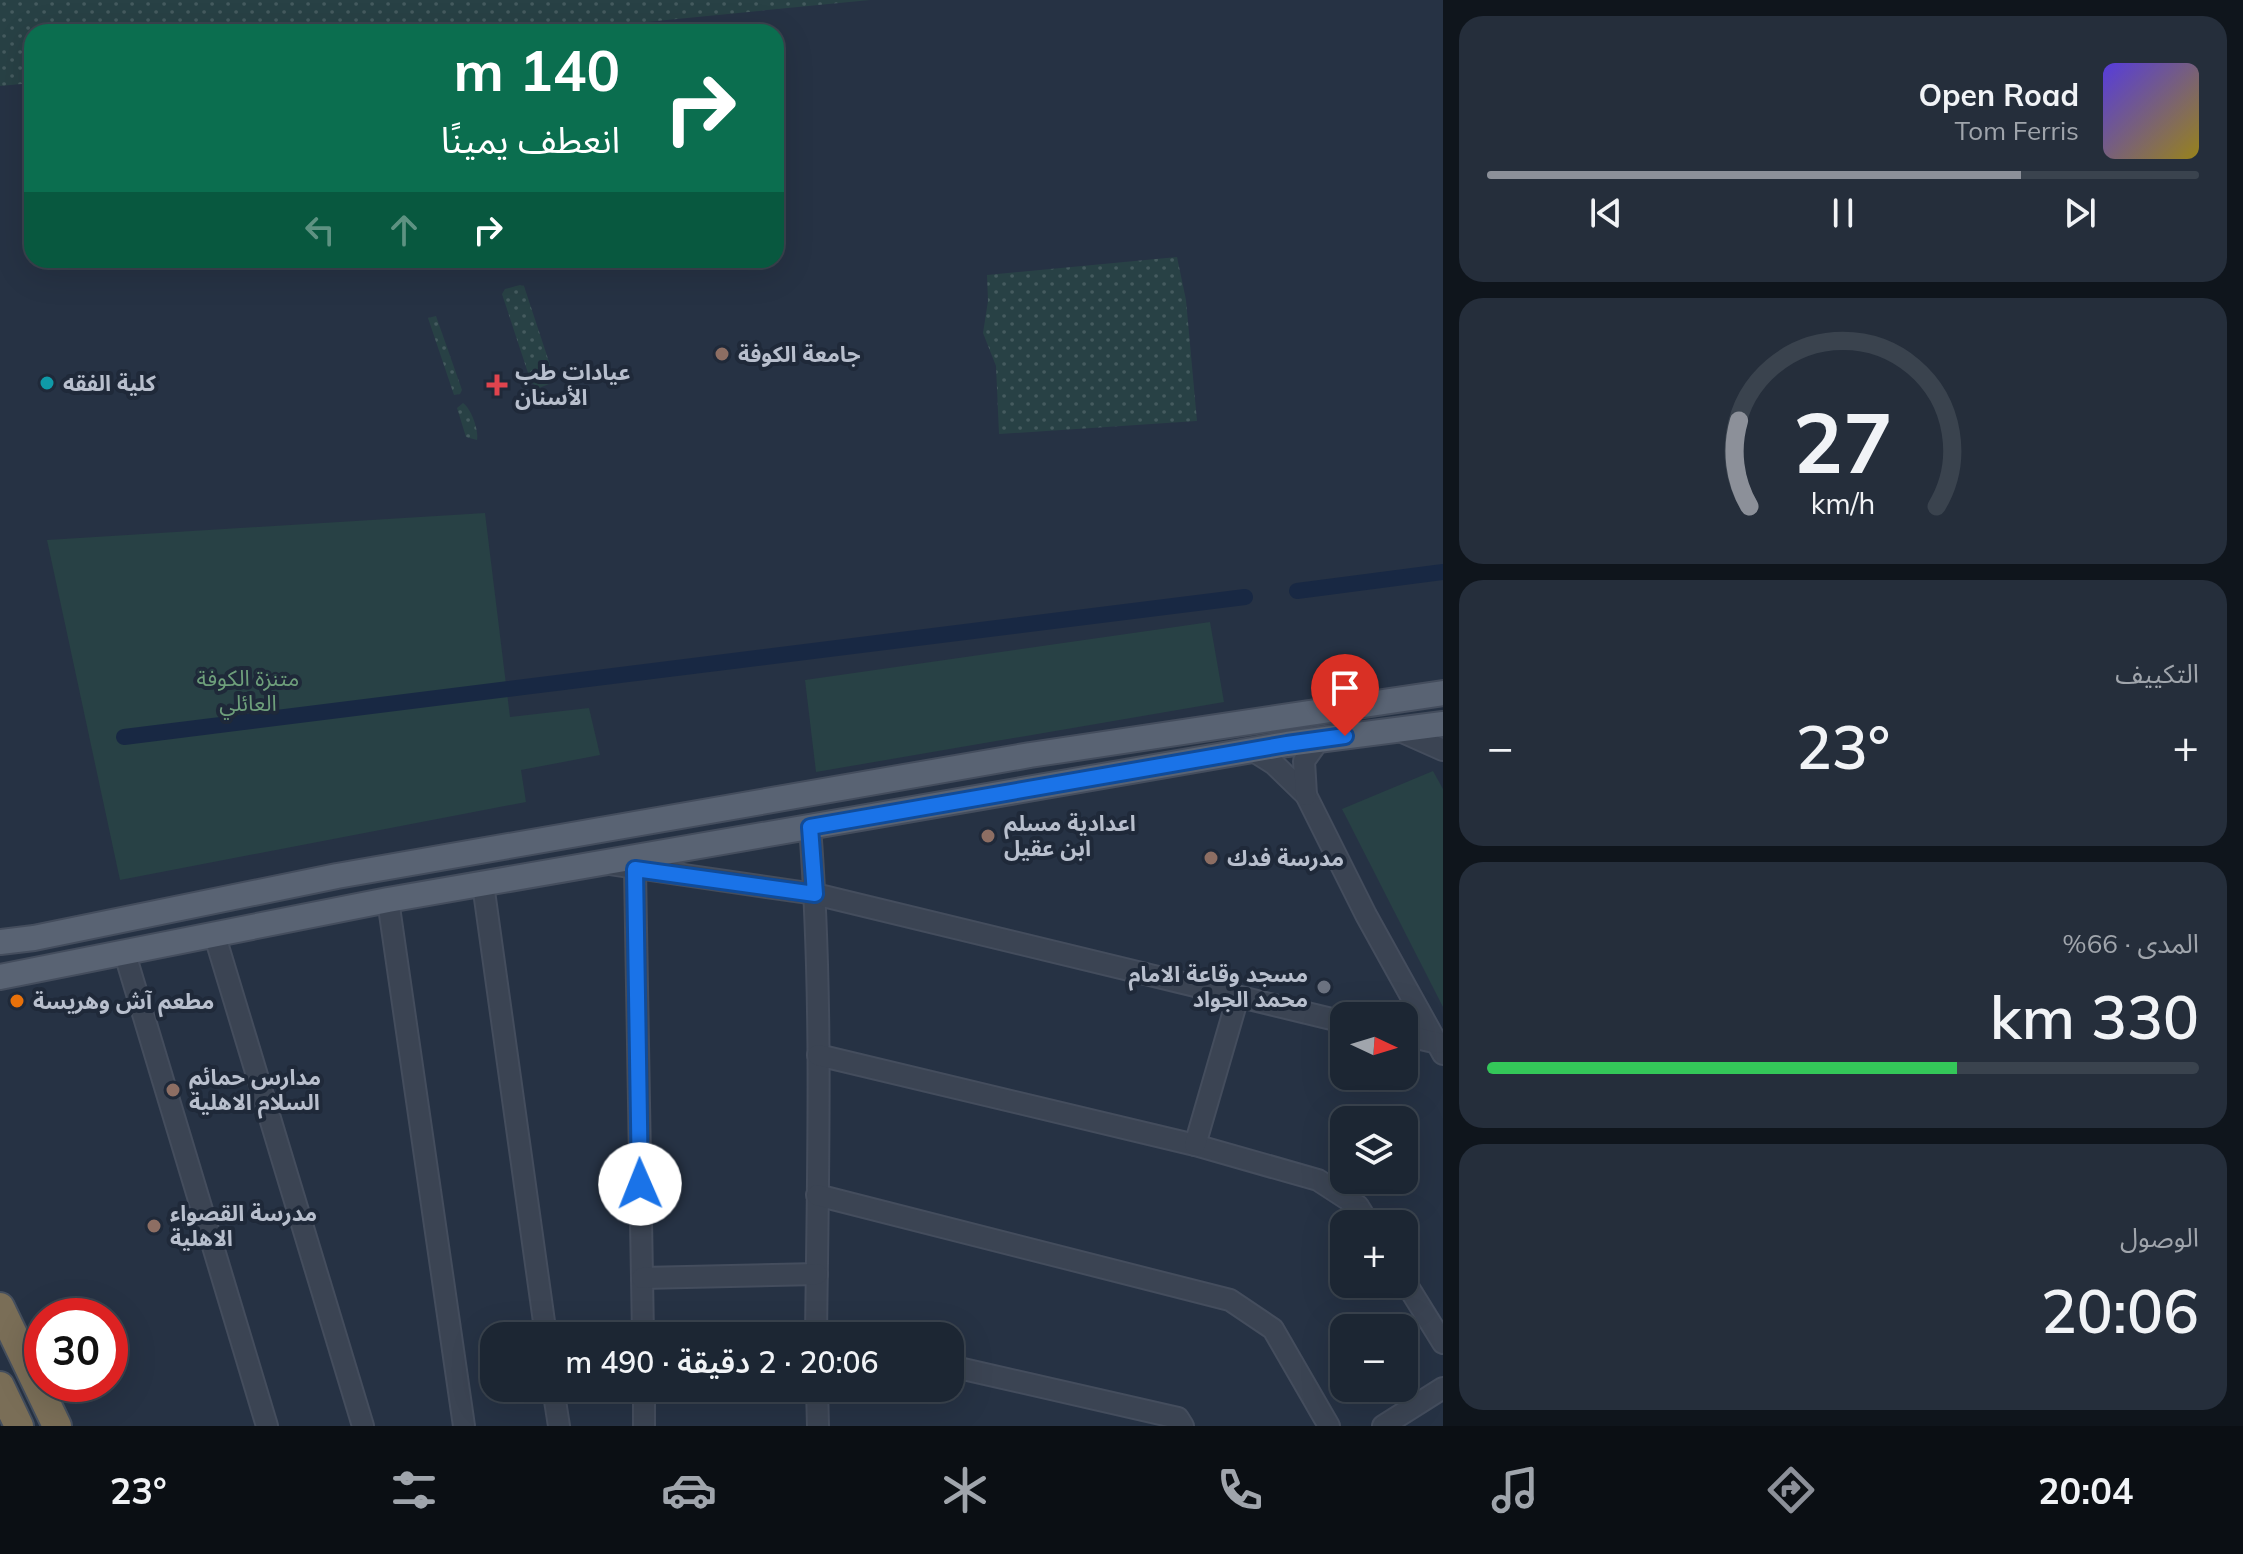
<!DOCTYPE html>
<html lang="ar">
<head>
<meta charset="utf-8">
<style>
  :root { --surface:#1c2633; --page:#252e3b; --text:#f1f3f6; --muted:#a0a5ac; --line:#3a434e; --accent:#8c9099 }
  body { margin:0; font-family:Mulish,"Noto Sans Arabic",sans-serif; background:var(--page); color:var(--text); direction:rtl; height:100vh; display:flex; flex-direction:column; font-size:30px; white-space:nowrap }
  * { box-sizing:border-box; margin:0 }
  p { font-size:26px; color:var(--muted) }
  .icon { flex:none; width:44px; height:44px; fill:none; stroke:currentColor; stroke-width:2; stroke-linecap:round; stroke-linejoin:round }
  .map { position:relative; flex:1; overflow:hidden; direction:ltr }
  .side { display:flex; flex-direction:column; gap:16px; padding:16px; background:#0f151c; width:800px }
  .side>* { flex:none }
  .guide { position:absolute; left:24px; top:24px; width:760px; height:244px; border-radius:24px; box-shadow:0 8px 32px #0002,0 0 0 2px var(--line); direction:rtl; background:#0b6e4f; color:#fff; overflow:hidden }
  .needle { width:52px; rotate:94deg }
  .buttons { position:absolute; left:1330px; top:1002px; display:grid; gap:16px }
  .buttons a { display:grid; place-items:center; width:88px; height:88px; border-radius:16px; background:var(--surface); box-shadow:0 8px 32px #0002,0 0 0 2px var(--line); font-size:40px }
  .speed { position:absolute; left:24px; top:1298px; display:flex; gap:16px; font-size:40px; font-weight:700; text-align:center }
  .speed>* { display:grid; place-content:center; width:104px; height:104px; border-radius:50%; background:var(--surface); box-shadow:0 8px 32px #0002,0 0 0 2px var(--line); line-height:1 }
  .speed .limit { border:12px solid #d22; background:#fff; color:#111 }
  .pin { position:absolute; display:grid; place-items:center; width:68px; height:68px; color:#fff; margin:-82px -34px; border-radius:50% 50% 50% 0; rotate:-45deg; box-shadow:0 0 8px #0007 }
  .pin .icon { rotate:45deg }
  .me { position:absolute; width:88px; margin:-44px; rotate:359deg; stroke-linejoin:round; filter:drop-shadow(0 0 6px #0008) }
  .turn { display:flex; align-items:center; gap:28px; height:168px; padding:0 32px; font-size:36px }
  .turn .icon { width:104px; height:104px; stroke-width:2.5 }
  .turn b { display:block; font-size:56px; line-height:68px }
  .lanes { display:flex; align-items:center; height:76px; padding:0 32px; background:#0003; justify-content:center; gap:40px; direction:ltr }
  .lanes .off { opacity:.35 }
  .big { font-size:60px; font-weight:600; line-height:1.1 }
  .side .tile { flex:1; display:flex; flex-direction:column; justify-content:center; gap:12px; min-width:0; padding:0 28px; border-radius:24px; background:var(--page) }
  .side .dial { align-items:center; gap:0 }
  .dial svg { height:208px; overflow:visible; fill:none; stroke:var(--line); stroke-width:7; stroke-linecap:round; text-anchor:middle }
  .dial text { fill:var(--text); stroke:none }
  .song { display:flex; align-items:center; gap:24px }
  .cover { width:96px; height:96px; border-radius:12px; background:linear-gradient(135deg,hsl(250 70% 55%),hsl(50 70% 35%)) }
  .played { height:8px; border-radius:4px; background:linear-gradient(90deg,var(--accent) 75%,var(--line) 75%) }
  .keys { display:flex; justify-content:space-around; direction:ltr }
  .heat { display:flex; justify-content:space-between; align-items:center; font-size:44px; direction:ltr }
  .charge { height:12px; border-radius:6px; background:linear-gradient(90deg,#34c759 66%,var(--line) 0) }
  .trip { position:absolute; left:480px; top:1322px; width:484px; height:80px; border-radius:24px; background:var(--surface); box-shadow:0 8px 32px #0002,0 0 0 2px var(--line); font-weight:600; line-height:80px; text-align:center; direction:rtl }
  .tabs { display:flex; height:128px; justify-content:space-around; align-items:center; background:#0b0f14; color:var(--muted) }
  .tabs .icon { width:56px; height:56px }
  .tabs .active { color:var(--accent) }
  .tabs b { font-size:36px; color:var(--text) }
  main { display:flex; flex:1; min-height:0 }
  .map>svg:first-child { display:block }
  .park { fill:#284145 }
  .garden { fill:url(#garden-dots) }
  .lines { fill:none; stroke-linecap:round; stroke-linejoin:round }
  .canal { stroke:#182843; stroke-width:16 }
  .minor-casing { stroke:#444d5d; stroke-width:24 }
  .major-casing { stroke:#444d5d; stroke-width:28 }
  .highway-casing { stroke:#454f5e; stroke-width:32 }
  .minor { stroke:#3b4453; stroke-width:20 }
  .major { stroke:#596373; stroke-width:24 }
  .highway { stroke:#7a6e57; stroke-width:28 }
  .route-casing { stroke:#114b97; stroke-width:20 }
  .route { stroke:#1a73e8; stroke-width:14 }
  .education-dot { fill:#8d6e63; stroke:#1f2939; stroke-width:3 }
  .culture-dot { fill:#0f9aa8; stroke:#1f2939; stroke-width:3 }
  .health-dot { fill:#e0444e; stroke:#1f2939; stroke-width:3 }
  .worship-dot { fill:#6b7280; stroke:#1f2939; stroke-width:3 }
  .food-dot { fill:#e8710a; stroke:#1f2939; stroke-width:3 }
  .labels { text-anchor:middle; stroke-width:8; stroke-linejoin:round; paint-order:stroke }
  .poi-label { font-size:22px; font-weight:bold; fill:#b8bfcd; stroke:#1f2939; text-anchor:start }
  .park-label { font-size:22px; fill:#6e9f7b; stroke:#1f2939 }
</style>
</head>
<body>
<main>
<section class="side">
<div class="tile">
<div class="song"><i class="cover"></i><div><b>Open Road</b><p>Tom Ferris</p></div></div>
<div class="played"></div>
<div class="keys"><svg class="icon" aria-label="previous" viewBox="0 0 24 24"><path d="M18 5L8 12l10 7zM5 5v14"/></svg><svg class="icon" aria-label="pause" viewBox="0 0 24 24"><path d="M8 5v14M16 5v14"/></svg><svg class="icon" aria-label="next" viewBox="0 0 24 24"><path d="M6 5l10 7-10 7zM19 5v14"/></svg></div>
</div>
<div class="tile dial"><svg viewBox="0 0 100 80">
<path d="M14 69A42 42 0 1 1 86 69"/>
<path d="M14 69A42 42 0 0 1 10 36" stroke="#8c9099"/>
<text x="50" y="56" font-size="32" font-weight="700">27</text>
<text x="50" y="72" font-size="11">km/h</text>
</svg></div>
<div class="tile"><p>التكييف</p>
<div class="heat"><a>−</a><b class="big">23°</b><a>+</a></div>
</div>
<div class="tile"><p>المدى · 66%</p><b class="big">330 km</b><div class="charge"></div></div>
<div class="tile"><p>الوصول</p><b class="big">20:06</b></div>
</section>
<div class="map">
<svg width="1443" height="1426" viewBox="0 0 1443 1426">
  <defs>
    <pattern id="garden-dots" width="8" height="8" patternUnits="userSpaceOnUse" patternTransform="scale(2)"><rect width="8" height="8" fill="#284145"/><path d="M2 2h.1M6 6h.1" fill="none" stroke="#455b5f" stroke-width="1.8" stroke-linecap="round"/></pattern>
  </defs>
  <rect width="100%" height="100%" fill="#263244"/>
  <!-- park -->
  <g class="park">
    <path d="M 485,513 L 510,717 L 589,708 L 600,755 L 521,770 L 526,802 L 120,880 L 47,540 Z"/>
    <path d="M 1210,622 L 1224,702 L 816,772 L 805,680 Z"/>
    <path d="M 1433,771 L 1443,789 L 1443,1007 L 1342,809 Z"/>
  </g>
  <!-- garden -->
  <g class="garden">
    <path d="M 0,0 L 870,0 L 544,32 L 32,32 L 32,83 L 0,86 Z"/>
    <path d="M 1177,257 L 1186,300 L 1197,421 L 999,434 L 996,366 L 983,333 L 988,301 L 987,275 Z"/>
    <path d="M 520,285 L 524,286 L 554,377 L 549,384 L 539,388 L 531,382 L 502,294 L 505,289 Z"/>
    <path d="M 436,316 L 462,390 L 460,394 L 454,395 L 428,318 Z"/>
    <path d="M 463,403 C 471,408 479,431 477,440 L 466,437 L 457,408 Z"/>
  </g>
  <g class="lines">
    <!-- canal -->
    <g class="canal">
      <path d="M 1297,591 L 1443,572"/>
      <path d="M 124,737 L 1245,597"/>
    </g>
    <defs>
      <g id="minor">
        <path d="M 1398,730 L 1443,750"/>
        <path d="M 1252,750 L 1274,764 L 1306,795 L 1366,915 L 1443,1054"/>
        <path d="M 1306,795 L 1304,761 L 1319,740"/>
        <path d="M 810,827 C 823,996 818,1166 816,1336"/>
        <path d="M 609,864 L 815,894 L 1344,1022"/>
        <path d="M 635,869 L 643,1336"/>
        <path d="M 483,884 L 546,1336"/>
        <path d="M 388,900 L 464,1426"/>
        <path d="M 214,933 L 363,1426"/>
        <path d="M 125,954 L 267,1426"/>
        <path d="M 1404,1035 L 1438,1043"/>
        <path d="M 818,1055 L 1195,1145 L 1318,1180 L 1358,1206 L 1369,1224"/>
        <path d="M 1195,1145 L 1238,997"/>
        <path d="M 817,1195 L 1230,1300 L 1273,1329 L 1329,1426"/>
        <path d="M 642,1278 L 817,1274"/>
        <path d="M 1404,1280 L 1443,1343"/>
        <path d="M 950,1366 L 1178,1418 L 1183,1426"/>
        <path d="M 553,1388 L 559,1426"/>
        <path d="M 644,1388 L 644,1426"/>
        <path d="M 817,1388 L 818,1426"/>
        <path d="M 1383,1426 L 1443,1388"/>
      </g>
      <g id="major">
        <path d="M 0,942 L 34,938 L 337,876 L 1030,755 L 1443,693"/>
        <path d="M 0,977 L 388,900 L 1287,744 L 1443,724"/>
      </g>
      <g id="highway">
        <path d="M 0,1307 L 57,1426"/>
        <path d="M 0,1386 L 19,1426"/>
      </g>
    </defs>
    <!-- minor casing -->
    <use href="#minor" class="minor-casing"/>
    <!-- major casing -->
    <use href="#major" class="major-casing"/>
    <!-- highway casing -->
    <use href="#highway" class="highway-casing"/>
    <!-- minor -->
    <use href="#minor" class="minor"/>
    <!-- major -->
    <use href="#major" class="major"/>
    <!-- highway -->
    <use href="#highway" class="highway"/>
  </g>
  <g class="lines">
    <defs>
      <path id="route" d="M 640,1184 L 635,869 L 815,894 L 810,827 L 1287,744 L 1345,736"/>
    </defs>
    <!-- route casing -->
    <use href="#route" class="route-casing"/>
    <!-- route -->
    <use href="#route" class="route"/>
  </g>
  <!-- markers -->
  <g class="education-dot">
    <circle cx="722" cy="354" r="8"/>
    <circle cx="988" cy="836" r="8"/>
    <circle cx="1211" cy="858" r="8"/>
    <circle cx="173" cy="1090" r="8"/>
    <circle cx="154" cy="1226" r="8"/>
  </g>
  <circle class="culture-dot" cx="47" cy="383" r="8"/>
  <path class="health-dot" d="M493 373h8v8h8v8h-8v8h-8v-8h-8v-8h8z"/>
  <circle class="worship-dot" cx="1324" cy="987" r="8"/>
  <circle class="food-dot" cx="17" cy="1001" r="8"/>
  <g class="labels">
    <!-- poi labels -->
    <g class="poi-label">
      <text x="738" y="362">جامعة الكوفة</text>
      <text x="515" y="380">عيادات طب<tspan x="515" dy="25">الأسنان</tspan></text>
      <text x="63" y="391">كلية الفقه</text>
      <text x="1004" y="831">اعدادية مسلم<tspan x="1004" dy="25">ابن عقيل</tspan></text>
      <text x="1227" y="866">مدرسة فدك</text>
      <text x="1308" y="982" text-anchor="end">مسجد وقاعة الامام<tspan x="1308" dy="25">محمد الجواد</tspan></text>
      <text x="33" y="1009">مطعم آش وهريسة</text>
      <text x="189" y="1085">مدارس حمائم<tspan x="189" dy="25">السلام الاهلية</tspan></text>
      <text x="170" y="1221">مدرسة القصواء<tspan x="170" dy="25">الاهلية</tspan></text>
    </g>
    <!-- park labels -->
    <g class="park-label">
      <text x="248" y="686">متنزة الكوفة<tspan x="248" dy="25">العائلي</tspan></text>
    </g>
  </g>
</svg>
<div class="buttons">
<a><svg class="needle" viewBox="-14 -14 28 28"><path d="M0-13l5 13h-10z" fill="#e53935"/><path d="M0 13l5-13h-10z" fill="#a0a5ac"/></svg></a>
<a><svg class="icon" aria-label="layers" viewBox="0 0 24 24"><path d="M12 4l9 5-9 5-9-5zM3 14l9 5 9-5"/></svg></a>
<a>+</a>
<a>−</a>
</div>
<div class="speed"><div class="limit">30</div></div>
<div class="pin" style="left:1345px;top:736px;background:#d93025"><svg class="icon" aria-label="arrive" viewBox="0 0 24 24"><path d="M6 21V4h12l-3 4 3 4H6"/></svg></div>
<svg class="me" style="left:640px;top:1184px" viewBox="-20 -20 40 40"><circle r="19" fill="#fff"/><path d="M0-13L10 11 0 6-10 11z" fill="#1a73e8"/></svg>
<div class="trip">20:06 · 2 دقيقة · 490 m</div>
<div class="guide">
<div class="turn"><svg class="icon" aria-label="right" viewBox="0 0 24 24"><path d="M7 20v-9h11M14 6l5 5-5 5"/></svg><div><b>140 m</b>انعطف يمينًا</div></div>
<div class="lanes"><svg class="icon off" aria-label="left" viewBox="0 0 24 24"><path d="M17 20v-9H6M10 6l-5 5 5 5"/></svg><svg class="icon off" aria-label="ahead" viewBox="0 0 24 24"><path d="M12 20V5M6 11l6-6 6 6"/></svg><svg class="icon" aria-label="right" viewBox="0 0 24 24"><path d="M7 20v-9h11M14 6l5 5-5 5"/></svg></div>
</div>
</div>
</main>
<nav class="tabs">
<b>20:04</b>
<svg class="icon active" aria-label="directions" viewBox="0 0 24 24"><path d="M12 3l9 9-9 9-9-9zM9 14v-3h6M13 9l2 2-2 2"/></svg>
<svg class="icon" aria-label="music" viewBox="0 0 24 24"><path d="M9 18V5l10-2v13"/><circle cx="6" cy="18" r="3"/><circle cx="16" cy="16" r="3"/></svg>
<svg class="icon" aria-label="phone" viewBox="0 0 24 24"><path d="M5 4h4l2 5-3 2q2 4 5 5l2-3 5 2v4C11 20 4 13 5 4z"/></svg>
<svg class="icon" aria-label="climate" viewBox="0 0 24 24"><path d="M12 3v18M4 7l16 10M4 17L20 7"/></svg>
<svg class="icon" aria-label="car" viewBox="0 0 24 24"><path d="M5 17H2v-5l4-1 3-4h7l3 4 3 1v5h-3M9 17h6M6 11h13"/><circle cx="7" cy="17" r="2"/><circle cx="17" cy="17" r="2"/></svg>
<svg class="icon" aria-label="filters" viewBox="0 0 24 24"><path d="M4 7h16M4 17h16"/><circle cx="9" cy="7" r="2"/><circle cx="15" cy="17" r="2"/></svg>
<b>23°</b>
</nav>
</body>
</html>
